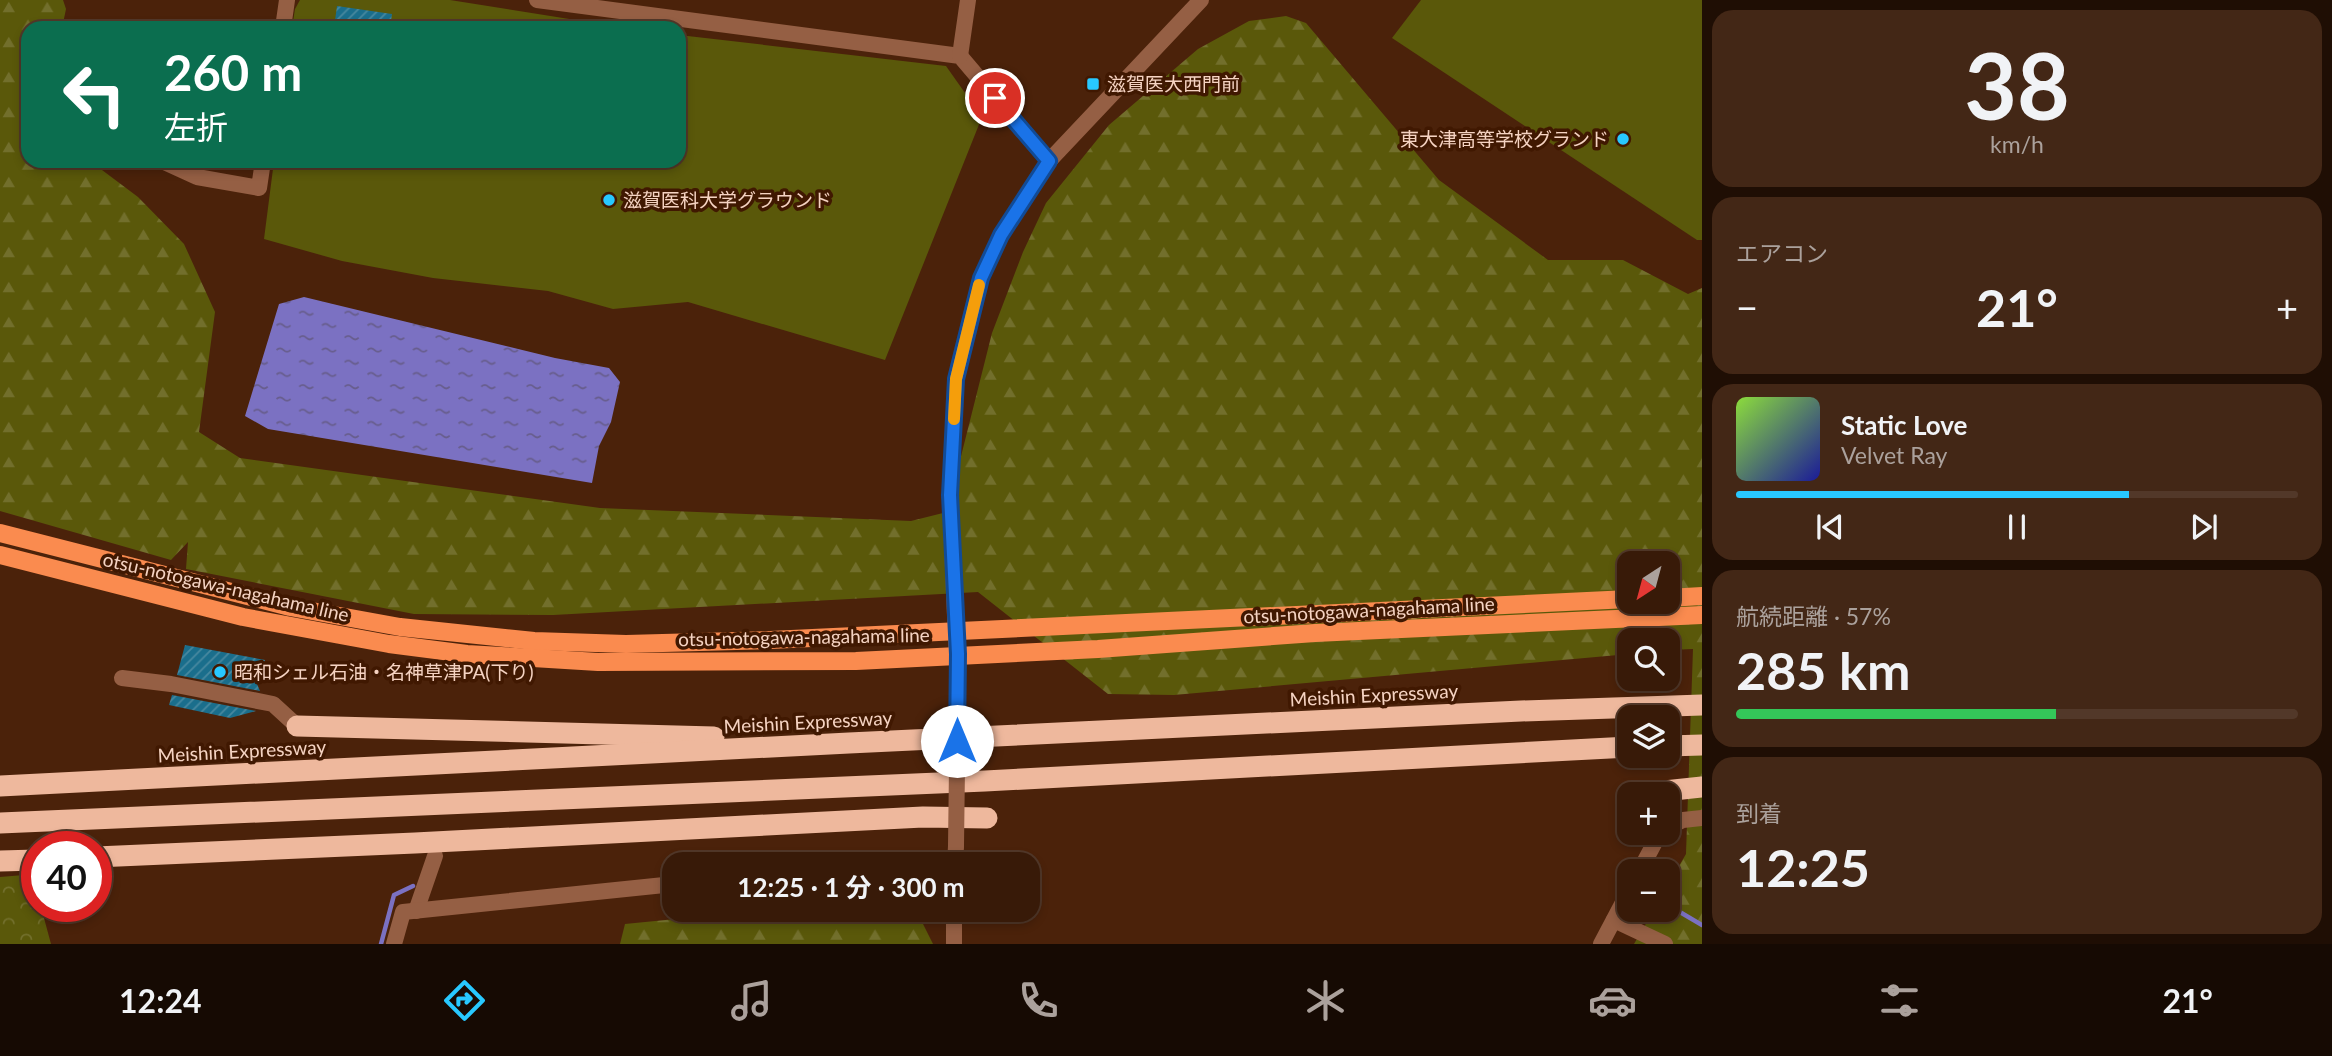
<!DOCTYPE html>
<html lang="ja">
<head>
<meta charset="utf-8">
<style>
  :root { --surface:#381a08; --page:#432716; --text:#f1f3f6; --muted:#aba19c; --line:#523829; --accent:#28c8ff }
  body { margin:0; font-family:Lato,"Noto Sans JP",sans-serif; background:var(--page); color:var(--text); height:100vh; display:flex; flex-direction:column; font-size:26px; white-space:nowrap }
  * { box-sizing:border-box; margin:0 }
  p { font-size:23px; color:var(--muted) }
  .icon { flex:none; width:38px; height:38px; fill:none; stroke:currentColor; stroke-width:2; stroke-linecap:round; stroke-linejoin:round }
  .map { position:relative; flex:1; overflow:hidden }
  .side { display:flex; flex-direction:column; gap:10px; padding:10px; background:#1f0e04; width:630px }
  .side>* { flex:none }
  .top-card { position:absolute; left:21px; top:21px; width:665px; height:147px; border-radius:21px; box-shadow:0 4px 10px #0003,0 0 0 2px var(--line); background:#0b6e4f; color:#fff; overflow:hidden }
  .needle { width:46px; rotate:216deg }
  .fabs { position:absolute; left:1617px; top:551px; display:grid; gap:14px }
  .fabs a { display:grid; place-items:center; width:63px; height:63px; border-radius:14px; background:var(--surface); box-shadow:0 4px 10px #0003,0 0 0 2px var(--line); font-size:35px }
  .speed { position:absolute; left:21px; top:831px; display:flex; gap:14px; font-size:35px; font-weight:700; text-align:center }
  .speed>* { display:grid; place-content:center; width:91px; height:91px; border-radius:50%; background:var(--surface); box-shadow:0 4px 10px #0003,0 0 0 2px var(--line); line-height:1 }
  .speed .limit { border:10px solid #d22; background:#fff; color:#111 }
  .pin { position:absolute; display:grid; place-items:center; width:60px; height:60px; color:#fff; margin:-30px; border:4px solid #fff; border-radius:50%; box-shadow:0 2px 7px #0007 }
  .me { position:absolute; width:77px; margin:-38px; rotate:0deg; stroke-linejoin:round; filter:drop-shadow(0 0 5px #0008) }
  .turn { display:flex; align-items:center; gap:24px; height:147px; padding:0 28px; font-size:32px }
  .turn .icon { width:91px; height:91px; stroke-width:2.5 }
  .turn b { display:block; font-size:49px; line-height:60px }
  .big { font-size:52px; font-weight:700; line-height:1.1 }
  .side .widget { flex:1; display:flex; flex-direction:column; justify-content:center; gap:10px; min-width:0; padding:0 24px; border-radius:21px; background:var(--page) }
  .side .dial { align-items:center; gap:0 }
  .dial b { font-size:91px; line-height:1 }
  .song { display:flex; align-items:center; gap:21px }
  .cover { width:84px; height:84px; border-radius:10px; background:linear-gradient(135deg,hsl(90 70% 55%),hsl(240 70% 35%)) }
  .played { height:7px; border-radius:4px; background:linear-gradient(90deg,var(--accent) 70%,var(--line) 70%) }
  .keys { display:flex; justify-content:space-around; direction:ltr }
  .heat { display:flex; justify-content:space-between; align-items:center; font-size:38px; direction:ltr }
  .charge { height:10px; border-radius:5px; background:linear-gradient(90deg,#34c759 57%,var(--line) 0) }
  .trip { position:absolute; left:662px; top:852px; width:378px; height:70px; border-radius:21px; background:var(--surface); box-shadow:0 4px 10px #0003,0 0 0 2px var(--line); font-weight:700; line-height:70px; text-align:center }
  .dock { display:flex; height:112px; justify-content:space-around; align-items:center; background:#160a03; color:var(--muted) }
  .dock .icon { width:49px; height:49px }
  .dock .current { color:var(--accent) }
  .dock b { font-size:32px; color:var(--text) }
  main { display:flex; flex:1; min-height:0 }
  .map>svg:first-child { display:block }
  .forest { fill:url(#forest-firs); fill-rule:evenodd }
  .park { fill:url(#park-crowns) }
  .pitch { fill:#5a580a }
  .water { fill:url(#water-ripples) }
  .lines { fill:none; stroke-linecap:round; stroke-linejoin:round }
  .stream { stroke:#7b71c2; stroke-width:4.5 }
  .building { fill:url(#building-hatch) }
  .minor { stroke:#955f44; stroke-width:16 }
  .major { stroke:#fa8b4f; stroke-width:18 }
  .highway { stroke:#eeb89d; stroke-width:21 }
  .minor-bridge { stroke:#955f44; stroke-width:16 }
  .route-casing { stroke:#114b97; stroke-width:18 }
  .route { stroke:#1a73e8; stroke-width:12 }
  .slow { stroke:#f59e0b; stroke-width:12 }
  .poi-dot { fill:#28c8ff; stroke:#401801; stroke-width:2.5 }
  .labels { text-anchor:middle; stroke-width:7; stroke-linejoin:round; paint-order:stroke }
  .poi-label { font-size:19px; fill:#f5d3c2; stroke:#401801; text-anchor:start }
  .street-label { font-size:19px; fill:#f5d3c2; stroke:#401801 }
</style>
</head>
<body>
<main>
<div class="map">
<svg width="1702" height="944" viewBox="0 0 1702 944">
  <defs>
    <pattern id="forest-firs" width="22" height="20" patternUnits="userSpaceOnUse" patternTransform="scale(1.75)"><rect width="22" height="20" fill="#5a580a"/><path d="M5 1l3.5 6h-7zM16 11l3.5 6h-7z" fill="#726f2c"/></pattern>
    <pattern id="park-crowns" width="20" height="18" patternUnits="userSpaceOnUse" patternTransform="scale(1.75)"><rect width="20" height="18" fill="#5a580a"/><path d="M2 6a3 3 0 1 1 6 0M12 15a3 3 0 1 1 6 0" fill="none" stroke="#726f2c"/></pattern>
    <pattern id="water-ripples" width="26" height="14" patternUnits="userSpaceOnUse" patternTransform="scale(1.75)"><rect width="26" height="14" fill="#7b71c2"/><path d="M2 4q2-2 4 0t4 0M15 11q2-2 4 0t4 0" fill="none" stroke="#675d8c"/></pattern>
    <pattern id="building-hatch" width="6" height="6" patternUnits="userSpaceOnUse" patternTransform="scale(1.75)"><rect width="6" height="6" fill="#1a6e8c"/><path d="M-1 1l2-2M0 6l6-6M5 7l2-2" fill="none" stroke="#47889f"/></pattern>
  </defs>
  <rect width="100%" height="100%" fill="#4b220a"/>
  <!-- forest -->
  <g class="forest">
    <path d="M 0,0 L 63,0 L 66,9 L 62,28 L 28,28 L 28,161 L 90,161 L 138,197 L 184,244 L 215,312 L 199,432 L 240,458 L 600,508 L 911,521 L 947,512 L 992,333 L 1023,252 L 1046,203 L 1109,125 L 1198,49 L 1249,21 L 1286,16 L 1306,23 L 1439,180 L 1548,260 L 1623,260 L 1688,294 L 1702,288 L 1702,944 L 1634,944 L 1654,910 L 1668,910 L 1668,885 L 1686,854 L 1693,649 L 1668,650 L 1668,640 L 1629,640 L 1629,654 L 1174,695 L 1108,694 L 978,592 L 553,615 L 414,614 L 186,569 L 188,542 L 171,560 L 0,511 ZM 1629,564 L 1668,564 L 1668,602 L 1629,602 Z"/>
    <path d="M 767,910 L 916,910 L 933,944 L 620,944 L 625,924 Z"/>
  </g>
  <!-- park -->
  <path class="park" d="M 24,875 L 37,890 L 37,906 L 41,907 L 51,944 L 0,944 L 0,877 Z"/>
  <!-- pitch -->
  <g class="pitch">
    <path d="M 300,0 L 450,0 L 626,28 L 292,28 L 295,9 Z"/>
    <path d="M 1421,0 L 1702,0 L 1702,240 L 1697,240 L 1392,38 Z"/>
    <path d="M 679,35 L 946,66 L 982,117 L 885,360 L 688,302 L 613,309 L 548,291 L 433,278 L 342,261 L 264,239 L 274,161 L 679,161 Z"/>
  </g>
  <!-- water -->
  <path class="water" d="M 304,297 L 555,358 L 609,368 L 620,382 L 611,422 L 599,446 L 592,483 L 268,429 L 245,416 L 279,304 Z"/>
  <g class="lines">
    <!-- stream -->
    <g class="stream">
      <path d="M 1668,905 L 1702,925"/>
      <path d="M 381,944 L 394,895 L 413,886"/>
    </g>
  </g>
  <!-- building -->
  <g class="building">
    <path d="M 337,6 L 392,14 L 390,28 L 334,28 Z"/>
    <path d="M 185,645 L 265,660 L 257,684 L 260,691 L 177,675 Z"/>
    <path d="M 172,695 L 256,711 L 230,718 L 169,705 Z"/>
  </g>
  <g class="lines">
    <!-- minor -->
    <g class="minor">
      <path d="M 537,0 L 960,56 L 1049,161"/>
      <path d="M 283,28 L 287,0"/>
      <path d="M 960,56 L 968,0"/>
      <path d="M 162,161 L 197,177 L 259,188 L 263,161"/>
      <path d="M 122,678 L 171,684 L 273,704 L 297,726"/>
      <path d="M 958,689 L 950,496 L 953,437 L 956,379 L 981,278 L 1001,235 L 1049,161 L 1201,0"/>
      <path d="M 1668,827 L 1683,820 L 1702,818"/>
      <path d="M 955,864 L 956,846"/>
      <path d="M 1639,872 L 1655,842 L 1662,833"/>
      <path d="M 416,911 L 435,856"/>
      <path d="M 1614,920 L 1665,944"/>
      <path d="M 394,944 L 403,912 L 674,884"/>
      <path d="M 954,944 L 954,910"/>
      <path d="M 1601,944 L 1629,891"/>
    </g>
    <!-- major -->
    <g class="major">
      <path d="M 0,533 L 290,607 L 400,627 L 534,641 L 626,644 L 770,640 L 1629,599"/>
      <path d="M 0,555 L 243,617 L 389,644 L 467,654 L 598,662 L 856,661 L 1098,649 L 1315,633 L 1702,615"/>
      <path d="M 1668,598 L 1702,596"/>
    </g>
    <!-- highway -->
    <g class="highway">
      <path d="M 297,726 L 714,737"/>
      <path d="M 1668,746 L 1702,745"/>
      <path d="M 0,786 L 849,743 L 1521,711 L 1702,705"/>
      <path d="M 1655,792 L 1702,787"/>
      <path d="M 0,823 L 985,781 L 1629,747"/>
      <path d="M 96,857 L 415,843 L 923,817 L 987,818"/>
      <path d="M 0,861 L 37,860"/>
    </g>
    <!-- minor-bridge -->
    <path class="minor-bridge" d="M 956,846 L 958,689"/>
  </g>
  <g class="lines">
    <defs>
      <path id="route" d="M 957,741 L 958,654 L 950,495 L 956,379 L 981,278 L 1001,235 L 1049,161 L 995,98"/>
    </defs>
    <!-- route casing -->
    <use href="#route" class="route-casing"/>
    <!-- route -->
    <use href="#route" class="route"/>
    <!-- slow -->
    <path class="slow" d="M 954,419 L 956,379 L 979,285"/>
  </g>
  <!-- markers -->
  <g class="poi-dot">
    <rect x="1086" y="77" width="14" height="14" rx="3.5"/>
    <circle cx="1623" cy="139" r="7"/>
    <circle cx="609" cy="200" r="7"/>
    <circle cx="220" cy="672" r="7"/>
  </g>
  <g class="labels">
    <!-- poi labels -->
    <g class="poi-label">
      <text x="1107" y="91">滋賀医大西門前</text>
      <text x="1609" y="146" text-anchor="end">東大津高等学校グランド</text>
      <text x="623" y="207">滋賀医科大学グラウンド</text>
      <text x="234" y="679">昭和シェル石油・名神草津PA(下り)</text>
    </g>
    <!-- street labels -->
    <g class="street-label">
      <text transform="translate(226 587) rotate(13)" y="7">otsu-notogawa-nagahama line</text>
      <text transform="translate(1369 610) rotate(-3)" y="7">otsu-notogawa-nagahama line</text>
      <text transform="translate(804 637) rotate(-1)" y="7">otsu-notogawa-nagahama line</text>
      <text transform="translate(1374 695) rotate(-3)" y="7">Meishin Expressway</text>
      <text transform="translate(808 722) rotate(-3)" y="7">Meishin Expressway</text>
      <text transform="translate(242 751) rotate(-3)" y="7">Meishin Expressway</text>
    </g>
  </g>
</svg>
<div class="fabs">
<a><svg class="needle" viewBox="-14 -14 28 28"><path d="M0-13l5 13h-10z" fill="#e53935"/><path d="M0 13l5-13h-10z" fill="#aba19c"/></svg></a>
<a><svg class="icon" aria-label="search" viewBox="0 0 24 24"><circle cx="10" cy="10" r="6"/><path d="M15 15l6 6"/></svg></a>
<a><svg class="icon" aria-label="layers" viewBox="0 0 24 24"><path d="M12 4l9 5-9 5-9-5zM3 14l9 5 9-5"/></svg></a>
<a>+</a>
<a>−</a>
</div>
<div class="speed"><div class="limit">40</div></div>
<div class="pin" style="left:995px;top:98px;background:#d93025"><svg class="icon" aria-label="arrive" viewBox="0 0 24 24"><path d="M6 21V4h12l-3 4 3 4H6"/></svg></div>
<svg class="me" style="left:957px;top:741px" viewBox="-20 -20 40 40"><circle r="19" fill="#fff"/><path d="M0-13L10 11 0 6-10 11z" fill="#1a73e8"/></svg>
<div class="trip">12:25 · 1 分 · 300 m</div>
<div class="top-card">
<div class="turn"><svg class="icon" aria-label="left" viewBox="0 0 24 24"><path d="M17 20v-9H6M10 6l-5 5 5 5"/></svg><div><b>260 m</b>左折</div></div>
</div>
</div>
<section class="side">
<div class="widget dial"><b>38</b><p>km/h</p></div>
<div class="widget"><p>エアコン</p>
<div class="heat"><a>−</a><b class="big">21°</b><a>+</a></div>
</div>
<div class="widget">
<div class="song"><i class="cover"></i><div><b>Static Love</b><p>Velvet Ray</p></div></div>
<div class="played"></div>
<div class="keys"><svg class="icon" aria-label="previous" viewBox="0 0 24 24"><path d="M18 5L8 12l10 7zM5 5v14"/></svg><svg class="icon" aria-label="pause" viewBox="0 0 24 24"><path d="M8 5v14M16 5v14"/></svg><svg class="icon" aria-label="next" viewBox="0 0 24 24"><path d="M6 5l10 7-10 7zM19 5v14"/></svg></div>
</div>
<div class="widget"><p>航続距離 · 57%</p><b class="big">285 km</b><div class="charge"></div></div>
<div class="widget"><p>到着</p><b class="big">12:25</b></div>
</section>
</main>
<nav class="dock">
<b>12:24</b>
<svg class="icon current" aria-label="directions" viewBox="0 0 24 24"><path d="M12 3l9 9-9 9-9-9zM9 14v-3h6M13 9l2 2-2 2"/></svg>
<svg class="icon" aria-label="music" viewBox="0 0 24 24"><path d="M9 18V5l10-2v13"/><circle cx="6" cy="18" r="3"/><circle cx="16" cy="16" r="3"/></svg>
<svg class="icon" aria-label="phone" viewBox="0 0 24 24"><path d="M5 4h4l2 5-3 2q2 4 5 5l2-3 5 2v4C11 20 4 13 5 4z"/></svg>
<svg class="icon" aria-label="climate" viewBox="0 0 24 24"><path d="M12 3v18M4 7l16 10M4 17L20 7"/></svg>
<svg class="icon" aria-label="car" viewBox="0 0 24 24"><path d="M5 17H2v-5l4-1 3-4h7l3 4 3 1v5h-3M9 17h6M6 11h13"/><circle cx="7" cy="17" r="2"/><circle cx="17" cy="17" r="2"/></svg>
<svg class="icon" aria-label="filters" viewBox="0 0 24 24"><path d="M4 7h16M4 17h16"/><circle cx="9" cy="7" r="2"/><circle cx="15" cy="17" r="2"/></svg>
<b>21°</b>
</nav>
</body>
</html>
